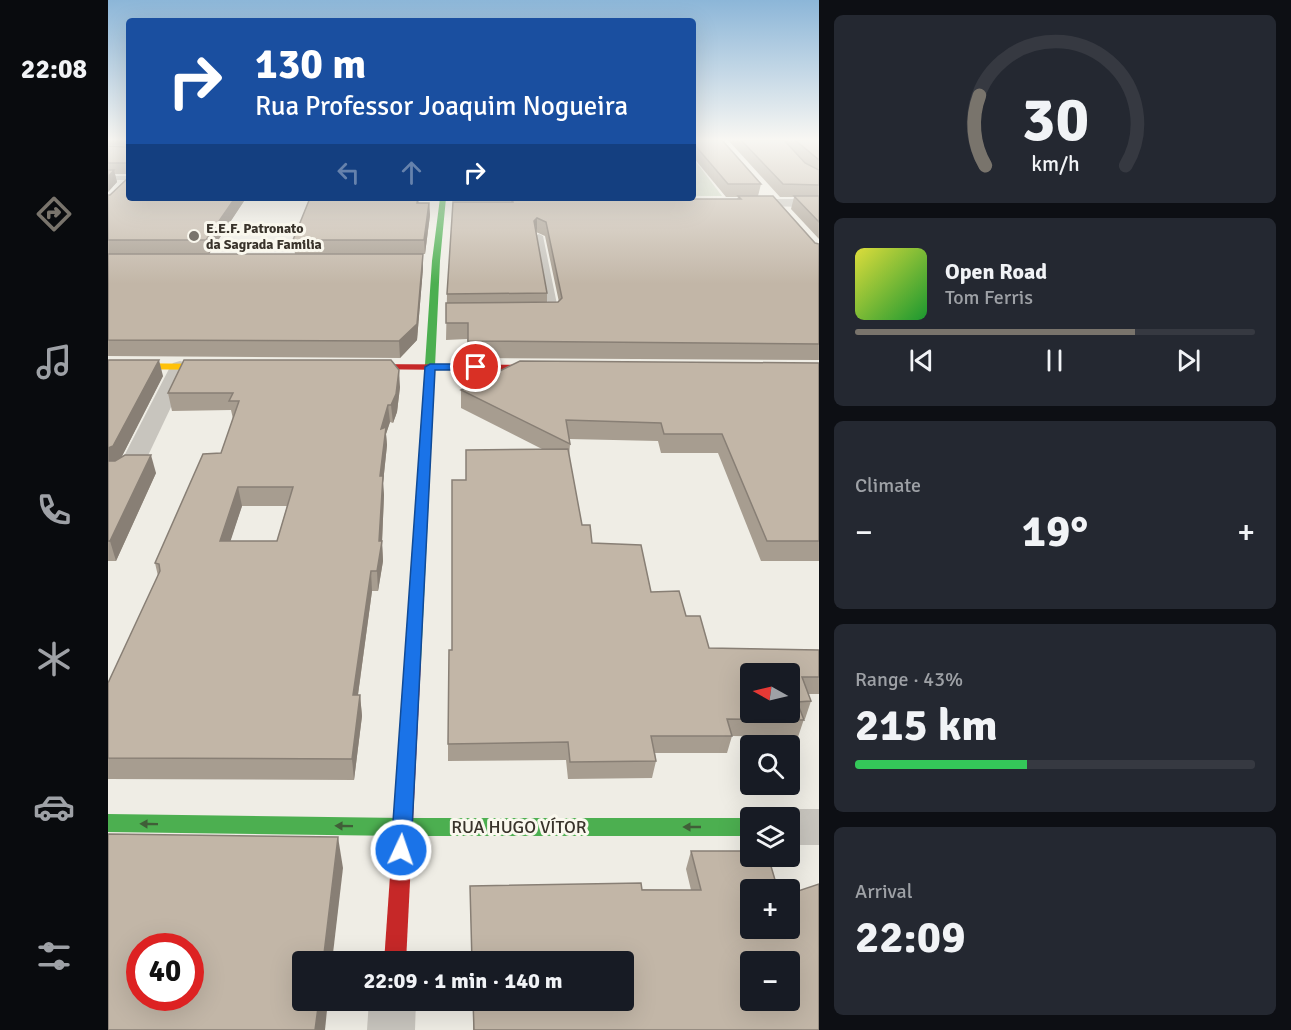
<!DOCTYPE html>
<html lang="en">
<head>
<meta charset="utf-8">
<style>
  :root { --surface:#171b24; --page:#242831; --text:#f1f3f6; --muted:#9ea1a6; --line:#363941; --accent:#79746c }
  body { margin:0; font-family:Signika,sans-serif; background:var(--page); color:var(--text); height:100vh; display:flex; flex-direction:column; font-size:22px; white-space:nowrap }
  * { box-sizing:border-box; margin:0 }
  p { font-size:20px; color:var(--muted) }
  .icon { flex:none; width:33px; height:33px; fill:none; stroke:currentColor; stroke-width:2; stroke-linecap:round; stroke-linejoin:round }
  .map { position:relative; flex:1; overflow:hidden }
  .sheet { display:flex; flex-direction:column; gap:15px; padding:15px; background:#0d0f14; width:472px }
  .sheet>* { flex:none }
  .banner { position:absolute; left:18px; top:18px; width:570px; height:183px; border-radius:6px; box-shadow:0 6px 24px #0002; background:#1a4fa0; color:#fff; overflow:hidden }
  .needle { width:39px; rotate:278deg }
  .controls { position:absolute; left:632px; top:663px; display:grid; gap:12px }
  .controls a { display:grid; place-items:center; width:60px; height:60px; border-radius:6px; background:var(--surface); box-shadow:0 6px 24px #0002; font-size:30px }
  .speed { position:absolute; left:18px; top:933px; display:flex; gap:12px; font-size:30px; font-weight:700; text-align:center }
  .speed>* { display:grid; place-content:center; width:78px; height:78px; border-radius:50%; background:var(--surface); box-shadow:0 6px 24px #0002; line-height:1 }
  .speed .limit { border:9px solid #d22; background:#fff; color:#111 }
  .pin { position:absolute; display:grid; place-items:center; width:51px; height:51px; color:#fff; margin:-26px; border:3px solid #fff; border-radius:50%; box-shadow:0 2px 6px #0007 }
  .me { position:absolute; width:66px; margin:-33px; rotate:3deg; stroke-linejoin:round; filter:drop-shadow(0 0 4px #0008) }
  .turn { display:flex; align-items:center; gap:21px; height:126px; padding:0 30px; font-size:27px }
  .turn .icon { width:78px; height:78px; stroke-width:2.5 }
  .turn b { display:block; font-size:42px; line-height:51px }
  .lanes { display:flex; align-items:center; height:57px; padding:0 30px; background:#0003; justify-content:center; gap:30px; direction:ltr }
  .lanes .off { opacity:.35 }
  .big { font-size:45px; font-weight:800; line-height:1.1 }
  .sheet .card { flex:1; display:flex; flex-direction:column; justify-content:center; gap:9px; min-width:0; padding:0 21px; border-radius:9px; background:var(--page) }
  .sheet .dial { align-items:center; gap:0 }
  .dial svg { height:156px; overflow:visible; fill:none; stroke:var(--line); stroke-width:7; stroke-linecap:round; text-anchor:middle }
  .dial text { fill:var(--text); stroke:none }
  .song { display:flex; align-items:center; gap:18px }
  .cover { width:72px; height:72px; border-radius:9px; background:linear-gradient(135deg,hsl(60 70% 55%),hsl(130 70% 35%)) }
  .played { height:6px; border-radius:3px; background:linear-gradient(90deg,var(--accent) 70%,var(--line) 70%) }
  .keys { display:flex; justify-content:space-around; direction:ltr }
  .heat { display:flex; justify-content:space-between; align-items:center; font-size:33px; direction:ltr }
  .charge { height:9px; border-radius:4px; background:linear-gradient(90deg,#34c759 43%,var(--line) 0) }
  .trip { position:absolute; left:184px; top:951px; width:342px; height:60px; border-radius:6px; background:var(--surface); box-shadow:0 6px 24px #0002; font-weight:800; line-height:60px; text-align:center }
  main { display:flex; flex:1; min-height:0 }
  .tab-bar { display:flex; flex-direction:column; width:108px; justify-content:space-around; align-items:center; background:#090b0e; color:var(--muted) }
  .tab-bar .icon { width:42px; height:42px }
  .tab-bar .current { color:var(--accent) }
  .tab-bar b { font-size:27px; color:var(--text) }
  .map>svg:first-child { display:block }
  .green { fill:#cbd5c0 }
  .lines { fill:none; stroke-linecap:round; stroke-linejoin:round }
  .lane { fill:#c8c5be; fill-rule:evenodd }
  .street { fill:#c8c5be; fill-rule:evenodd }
  .fast { fill:#4caf50; fill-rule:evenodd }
  .slow { fill:#ffc107; fill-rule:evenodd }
  .jam { fill:#c62828; fill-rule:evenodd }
  .wall { fill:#a79d90; fill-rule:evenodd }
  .shaded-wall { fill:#887f75 }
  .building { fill:#c2b6a7; stroke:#887f75; stroke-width:1.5; fill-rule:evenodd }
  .oneway { fill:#405e38 }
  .route { fill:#1a73e8; stroke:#114b97; stroke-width:1.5 }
  .poi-dot { fill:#79746c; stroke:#faf8ee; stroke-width:2 }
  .labels { text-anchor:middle; stroke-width:6; stroke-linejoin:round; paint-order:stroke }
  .far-poi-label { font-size:14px; font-weight:bold; fill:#39332b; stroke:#faf8ee; text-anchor:start }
  .near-street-label { font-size:18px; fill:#39332b; stroke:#faf8ee }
</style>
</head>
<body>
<main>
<nav class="tab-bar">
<b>22:08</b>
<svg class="icon current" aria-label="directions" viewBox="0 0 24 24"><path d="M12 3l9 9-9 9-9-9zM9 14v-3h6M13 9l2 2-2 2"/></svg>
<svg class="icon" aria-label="music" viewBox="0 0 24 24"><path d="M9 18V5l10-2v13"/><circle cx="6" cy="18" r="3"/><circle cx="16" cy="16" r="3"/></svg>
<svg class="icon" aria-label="phone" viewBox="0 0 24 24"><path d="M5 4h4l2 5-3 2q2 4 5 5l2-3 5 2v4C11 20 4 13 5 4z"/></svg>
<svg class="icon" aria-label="climate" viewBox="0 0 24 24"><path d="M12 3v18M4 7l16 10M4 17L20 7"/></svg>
<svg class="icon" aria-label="car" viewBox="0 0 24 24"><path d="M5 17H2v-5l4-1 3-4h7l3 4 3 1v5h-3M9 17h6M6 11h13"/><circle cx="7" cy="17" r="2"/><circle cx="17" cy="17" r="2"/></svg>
<svg class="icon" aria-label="filters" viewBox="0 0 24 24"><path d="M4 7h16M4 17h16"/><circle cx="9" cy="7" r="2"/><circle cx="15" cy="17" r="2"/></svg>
</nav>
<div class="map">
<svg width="711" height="1030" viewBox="0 0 711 1030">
  <rect width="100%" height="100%" fill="#efede5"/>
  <!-- green -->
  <path class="green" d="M 585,158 L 614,196 L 585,196 Z"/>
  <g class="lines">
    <!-- lane -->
    <g class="lane">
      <rect x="0" y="176" width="21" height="4"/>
      <path d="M 431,234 L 435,236 L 451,314 L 446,317 L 437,314 L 441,311 L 427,236 Z"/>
    </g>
    <!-- street -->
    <g class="street">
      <path d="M 634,199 L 711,199 L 711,207 L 629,206 L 627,203 L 629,200 Z"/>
      <path d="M 72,361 L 79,363 L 82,367 L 36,464 L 33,469 L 24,471 L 15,469 L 12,464 L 62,367 L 65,363 Z"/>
      <path d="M 681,809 L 711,809 L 711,845 L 681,845 L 681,818 L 665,818 L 667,814 Z"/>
      <path d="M 261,1000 L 308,1000 L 307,1030 L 259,1030 Z"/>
    </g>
    <!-- fast -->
    <g class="fast">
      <path d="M 332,198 L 338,198 L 332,261 L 313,661 L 311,665 L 305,667 L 299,665 L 297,661 L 324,261 Z"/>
      <path d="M 0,814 L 294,818 L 642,818 L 642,836 L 294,836 L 0,832 Z"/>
    </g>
    <!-- slow -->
    <path class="slow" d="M 0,363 L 118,364 L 123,367 L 118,370 L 0,369 Z"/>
    <!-- jam -->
    <g class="jam">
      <path d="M 245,364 L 445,365 L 450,368 L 445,371 L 241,369 L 241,365 Z"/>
      <path d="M 305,655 L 311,657 L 313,661 L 298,962 L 276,962 L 297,661 L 299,657 Z"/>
    </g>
  </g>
  <!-- wall -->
  <g class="wall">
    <path d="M 0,140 L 21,140 L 21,198 L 138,198 L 101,254 L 0,254 L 0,195 L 2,195 L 20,178 L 20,174 L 7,174 L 9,182 L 0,192 L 0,146 L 18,147 L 19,146 L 0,145 Z"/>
    <path d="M 585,140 L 653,184 L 650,196 L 707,243 L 711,244 L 711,360 L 360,358 L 359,339 L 338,340 L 339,294 L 403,202 L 403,198 L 415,198 L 415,199 L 629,199 L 630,197 L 618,197 L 585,157 ZM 428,232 L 437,236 L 451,302 L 439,302 L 439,293 Z"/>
    <path d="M 620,140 L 711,140 L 711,239 L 683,209 L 686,197 L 672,197 Z"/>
    <path d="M 202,198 L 310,198 L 311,203 L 321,203 L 322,215 L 317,254 L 187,254 L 185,240 Z"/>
    <path d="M 0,254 L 315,268 L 309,340 L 292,358 L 0,356 Z"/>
    <path d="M 0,360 L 55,376 L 14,456 L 48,473 L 8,561 L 0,561 Z"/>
    <path d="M 711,363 L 711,561 L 653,561 L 610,453 L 553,453 L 550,441 L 461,439 L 462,444 L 461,457 L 474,525 L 484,543 L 543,592 L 578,616 L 601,648 L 711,650 L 711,694 L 700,694 L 703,701 L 697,719 L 696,719 L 690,737 L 624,736 L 619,753 L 547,753 L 548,761 L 544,778 L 460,779 L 458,760 L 340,761 L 340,744 L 344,650 L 358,480 L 434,449 L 353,408 L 353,390 Z"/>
    <path d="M 292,387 L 289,412 L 285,423 L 282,422 L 278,434 L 279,445 L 275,483 L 276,495 L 274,542 L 275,561 L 270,591 L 264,591 L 250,695 L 252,695 L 254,716 L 246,780 L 0,779 L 0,683 L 50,576 L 47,563 L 113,453 L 125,419 L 123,410 L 64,411 L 60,393 ZM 134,506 L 179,506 L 169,541 L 122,541 Z"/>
    <path d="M 583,851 L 711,1030 L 365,1030 L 365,1000 L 516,1000 L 516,962 L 364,962 L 362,886 L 583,890 L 578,869 Z"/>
  </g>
  <!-- shaded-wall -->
  <g class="shaded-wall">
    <path d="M 6,170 L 9,182 L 0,192 L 0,177 Z"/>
    <path d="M 127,198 L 138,198 L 101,254 L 98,240 Z"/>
    <path d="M 321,203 L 322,215 L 317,254 L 316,240 Z"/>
    <path d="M 429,218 L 429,232 L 426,221 Z"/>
    <path d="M 315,254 L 315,268 L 309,340 L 292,358 L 291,341 Z"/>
    <path d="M 51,360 L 55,376 L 10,464 L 0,469 L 0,448 Z"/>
    <path d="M 291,370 L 292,387 L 289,412 L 285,423 L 283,405 Z"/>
    <path d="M 280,405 L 282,422 L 278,434 L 279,445 L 275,483 L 276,495 L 274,542 L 275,561 L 270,591 L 269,571 L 271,541 L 273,429 Z"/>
    <path d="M 43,455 L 48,473 L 8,561 L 2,541 Z"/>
    <path d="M 130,487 L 134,506 L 116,561 L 112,541 Z"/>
    <path d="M 263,571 L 264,591 L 247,716 L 245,695 Z"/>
    <path d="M 252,695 L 254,716 L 246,780 L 244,759 Z"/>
    <path d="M 230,837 L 235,868 L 224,962 L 215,962 Z"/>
    <path d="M 211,1000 L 220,1000 L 217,1030 L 207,1030 Z"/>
  </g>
  <!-- building -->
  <g class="building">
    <path d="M 21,140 L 21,198 L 127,198 L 98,240 L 0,240 L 0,195 L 2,195 L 20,178 L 20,163 L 0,163 L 0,146 L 18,147 L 21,145 Z"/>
    <path d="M 585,140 L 614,140 L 653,184 L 620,184 L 585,143 Z"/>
    <path d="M 633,140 L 676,140 L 697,163 L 711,170 L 711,185 L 675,184 Z"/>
    <path d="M 687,140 L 711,140 L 711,160 Z"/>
    <path d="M 0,170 L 6,170 L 0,177 Z"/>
    <path d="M 630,196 L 665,196 L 707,243 L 711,244 L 711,344 L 360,341 L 360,323 L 338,323 L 338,303 L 450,302 L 454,298 L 438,222 L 429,218 L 426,221 L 439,293 L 339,294 L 345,202 L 405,202 L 404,198 L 415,198 L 415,199 L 633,199 Z"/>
    <path d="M 686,196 L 711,196 L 711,222 Z"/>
    <path d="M 202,198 L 310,198 L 309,203 L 321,203 L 316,240 L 185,240 Z"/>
    <path d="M 0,254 L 315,254 L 309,324 L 291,341 L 0,340 Z"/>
    <path d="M 0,360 L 51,360 L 5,446 L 0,448 Z"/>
    <path d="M 76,360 L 283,360 L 291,370 L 288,394 L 283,405 L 280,405 L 273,429 L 278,427 L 272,476 L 275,476 L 271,541 L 274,541 L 269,571 L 263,571 L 245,695 L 252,695 L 244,759 L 0,758 L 0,683 L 52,571 L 51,564 L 47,563 L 95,454 L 113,453 L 131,401 L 121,401 L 125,393 L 60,393 ZM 130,487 L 185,487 L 169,541 L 112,541 Z"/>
    <path d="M 412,361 L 711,363 L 711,541 L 659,541 L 614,434 L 556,434 L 553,423 L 458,420 L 462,444 L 353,390 Z"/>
    <path d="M 460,449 L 474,525 L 482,525 L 484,543 L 533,545 L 543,592 L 571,591 L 578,616 L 592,616 L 601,648 L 711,650 L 711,677 L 694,677 L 703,701 L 689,702 L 696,720 L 619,719 L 624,736 L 543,736 L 548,761 L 462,762 L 460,742 L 340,744 L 341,650 L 344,650 L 344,480 L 358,480 L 358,450 ZM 642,674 L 681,674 L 681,712 L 642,712 Z"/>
    <path d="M 17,455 L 43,455 L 2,541 L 0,541 L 0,461 L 7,461 Z"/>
    <path d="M 0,834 L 230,837 L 215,962 L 195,962 L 195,1000 L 211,1000 L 207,1030 L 0,1030 ZM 32,946 L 82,946 L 82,998 L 32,998 Z"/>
    <path d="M 583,851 L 642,851 L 642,856 L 660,856 L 670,890 L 642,890 L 642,928 L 681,928 L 681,894 L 711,884 L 711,1030 L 366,1030 L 365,1000 L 516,1000 L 516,962 L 364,962 L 362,886 L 533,883 L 534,890 L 593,890 ZM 642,962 L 681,962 L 681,1000 L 642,1000 Z"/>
  </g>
  <!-- one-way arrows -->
  <defs><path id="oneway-solid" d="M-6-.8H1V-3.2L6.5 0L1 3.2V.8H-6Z" transform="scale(1.5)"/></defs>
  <g class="oneway">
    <use href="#oneway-solid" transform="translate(41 824) rotate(-179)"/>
    <use href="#oneway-solid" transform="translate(236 826) rotate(-179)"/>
    <use href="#oneway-solid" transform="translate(584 827) rotate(-180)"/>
  </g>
  <!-- sky -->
  <linearGradient id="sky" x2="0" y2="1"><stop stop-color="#8cb6d8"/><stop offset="0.49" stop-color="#f8f7f3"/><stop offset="1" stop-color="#f8f7f3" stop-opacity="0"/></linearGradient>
  <rect width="711" height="284" fill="url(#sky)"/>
  <!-- route -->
  <path class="route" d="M 368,364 L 372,365 L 372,370 L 327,370 L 303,850 L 300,856 L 293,859 L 286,856 L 283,850 L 317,367 L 322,364 Z"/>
  <!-- markers -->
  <circle class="poi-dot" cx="86" cy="236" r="6"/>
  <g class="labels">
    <!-- far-poi labels -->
    <g class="far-poi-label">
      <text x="98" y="233">E.E.F. Patronato<tspan x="98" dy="16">da Sagrada Familia</tspan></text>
    </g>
    <!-- near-street labels -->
    <g class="near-street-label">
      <text x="411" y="833">RUA HUGO VÍTOR</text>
    </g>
  </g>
</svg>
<div class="controls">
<a><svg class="needle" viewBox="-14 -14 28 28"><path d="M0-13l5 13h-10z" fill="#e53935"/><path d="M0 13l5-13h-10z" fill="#9ea1a6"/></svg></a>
<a><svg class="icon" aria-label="search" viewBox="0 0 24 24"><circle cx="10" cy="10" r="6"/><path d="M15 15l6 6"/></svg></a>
<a><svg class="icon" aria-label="layers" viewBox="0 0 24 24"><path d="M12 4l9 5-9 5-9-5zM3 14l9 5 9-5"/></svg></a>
<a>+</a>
<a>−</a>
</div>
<div class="speed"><div class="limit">40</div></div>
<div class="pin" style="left:368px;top:367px;background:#d93025"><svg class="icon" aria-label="arrive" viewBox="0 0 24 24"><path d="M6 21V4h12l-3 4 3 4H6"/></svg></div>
<svg class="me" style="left:293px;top:850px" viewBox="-20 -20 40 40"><circle r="17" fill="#1a73e8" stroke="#fff" stroke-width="3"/><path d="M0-11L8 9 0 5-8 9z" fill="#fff"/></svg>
<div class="trip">22:09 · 1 min · 140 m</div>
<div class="banner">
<div class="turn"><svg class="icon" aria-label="right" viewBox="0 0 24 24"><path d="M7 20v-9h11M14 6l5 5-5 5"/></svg><div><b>130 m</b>Rua Professor Joaquim Nogueira</div></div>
<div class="lanes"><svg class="icon off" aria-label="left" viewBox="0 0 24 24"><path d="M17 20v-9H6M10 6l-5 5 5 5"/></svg><svg class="icon off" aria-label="ahead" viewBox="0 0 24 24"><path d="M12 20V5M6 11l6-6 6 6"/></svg><svg class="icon" aria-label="right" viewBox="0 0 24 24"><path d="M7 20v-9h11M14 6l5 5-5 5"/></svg></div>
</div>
</div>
<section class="sheet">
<div class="card dial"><svg viewBox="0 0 100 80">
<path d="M14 69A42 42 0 1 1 86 69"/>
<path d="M14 69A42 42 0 0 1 11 33" stroke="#79746c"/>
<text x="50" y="56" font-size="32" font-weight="700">30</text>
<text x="50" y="72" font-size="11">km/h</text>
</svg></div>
<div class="card">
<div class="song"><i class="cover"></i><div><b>Open Road</b><p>Tom Ferris</p></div></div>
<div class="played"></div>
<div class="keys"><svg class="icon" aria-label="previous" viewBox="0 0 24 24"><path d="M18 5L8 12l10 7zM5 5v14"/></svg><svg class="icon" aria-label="pause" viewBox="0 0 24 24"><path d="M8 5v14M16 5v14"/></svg><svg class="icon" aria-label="next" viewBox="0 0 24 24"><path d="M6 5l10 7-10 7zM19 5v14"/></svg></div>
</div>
<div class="card"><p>Climate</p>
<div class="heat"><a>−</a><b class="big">19°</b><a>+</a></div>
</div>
<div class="card"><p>Range · 43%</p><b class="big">215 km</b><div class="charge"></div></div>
<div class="card"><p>Arrival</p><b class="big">22:09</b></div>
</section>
</main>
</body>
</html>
